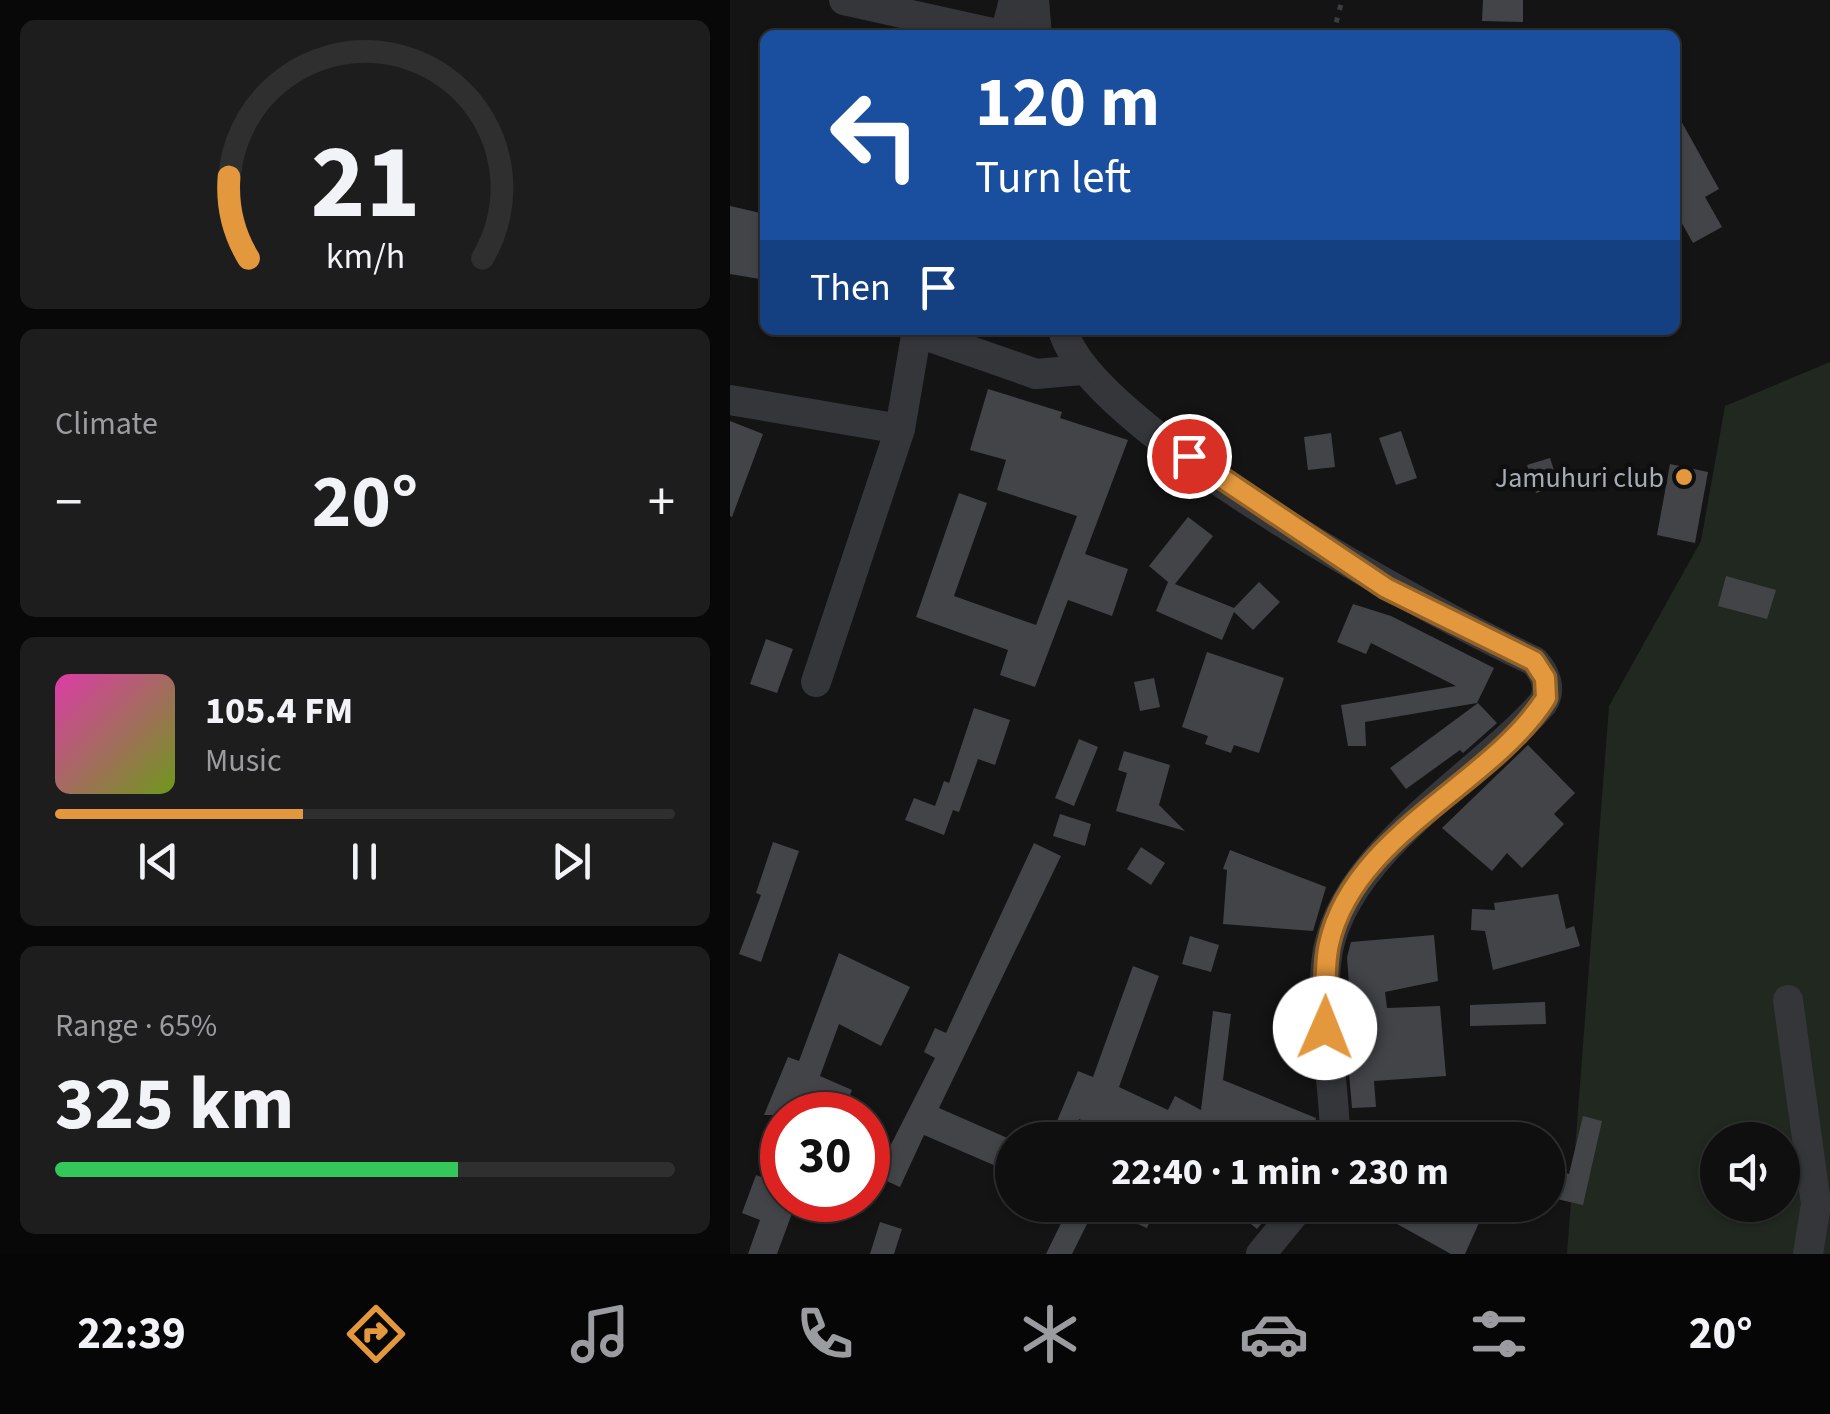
<!DOCTYPE html>
<html lang="en">
<head>
<meta charset="utf-8">
<style>
  :root { --surface:#0f0f10; --page:#1d1d1e; --text:#f1f3f6; --muted:#9b9c9f; --line:#2f2f30; --accent:#e4983d }
  body { margin:0; font-family:"Source Sans 3",sans-serif; background:var(--page); color:var(--text); height:100vh; display:flex; flex-direction:column; font-size:38px; white-space:nowrap }
  * { box-sizing:border-box; margin:0 }
  p { font-size:32px; color:var(--muted) }
  .icon { flex:none; width:55px; height:55px; fill:none; stroke:currentColor; stroke-width:2; stroke-linecap:round; stroke-linejoin:round }
  .map { position:relative; flex:1; overflow:hidden }
  .details { display:flex; flex-direction:column; gap:20px; padding:20px; background:#080809; width:730px }
  .details>* { flex:none }
  .banner { position:absolute; left:30px; top:30px; width:920px; height:305px; border-radius:15px; box-shadow:0 2px 8px #0004,0 0 0 2px var(--line); background:#1a4fa0; color:#fff; overflow:hidden }
  .controls { position:absolute; left:970px; top:1122px; display:grid; gap:20px }
  .controls a { display:grid; place-items:center; width:100px; height:100px; border-radius:50%; background:var(--surface); box-shadow:0 2px 8px #0004,0 0 0 2px var(--line); font-size:50px }
  .speed { position:absolute; left:30px; top:1092px; display:flex; gap:20px; font-size:50px; font-weight:700; text-align:center }
  .speed>* { display:grid; place-content:center; width:130px; height:130px; border-radius:50%; background:var(--surface); box-shadow:0 2px 8px #0004,0 0 0 2px var(--line); line-height:1 }
  .speed .limit { border:15px solid #d22; background:#fff; color:#111 }
  .pin { position:absolute; display:grid; place-items:center; width:85px; height:85px; color:#fff; margin:-42px; border:5px solid #fff; border-radius:50%; box-shadow:0 2px 10px #0007 }
  .me { position:absolute; width:110px; margin:-55px; rotate:1deg; stroke-linejoin:round; filter:drop-shadow(0 0 8px #0008) }
  .turn { display:flex; align-items:center; gap:35px; height:210px; padding:0 50px; font-size:45px }
  .turn .icon { width:130px; height:130px; stroke-width:2.5 }
  .turn b { display:block; font-size:70px; line-height:85px }
  .then { display:flex; align-items:center; height:95px; padding:0 50px; background:#0003; gap:20px; font-size:38px }
  .big { font-size:75px; font-weight:700; line-height:1.1 }
  .details .widget { flex:1; display:flex; flex-direction:column; justify-content:center; gap:15px; min-width:0; padding:0 35px; border-radius:15px; background:var(--page) }
  .details .dial { align-items:center; gap:0 }
  .dial svg { height:260px; overflow:visible; fill:none; stroke:var(--line); stroke-width:7; stroke-linecap:round; text-anchor:middle }
  .dial text { fill:var(--text); stroke:none }
  .song { display:flex; align-items:center; gap:30px }
  .cover { width:120px; height:120px; border-radius:15px; background:linear-gradient(135deg,hsl(320 70% 55%),hsl(80 70% 35%)) }
  .played { height:10px; border-radius:5px; background:linear-gradient(90deg,var(--accent) 40%,var(--line) 40%) }
  .keys { display:flex; justify-content:space-around; direction:ltr }
  .heat { display:flex; justify-content:space-between; align-items:center; font-size:55px; direction:ltr }
  .charge { height:15px; border-radius:8px; background:linear-gradient(90deg,#34c759 65%,var(--line) 0) }
  .trip { position:absolute; left:265px; top:1122px; width:570px; height:100px; border-radius:50px; background:var(--surface); box-shadow:0 2px 8px #0004,0 0 0 2px var(--line); font-weight:700; line-height:100px; text-align:center }
  .tabs { display:flex; height:160px; justify-content:space-around; align-items:center; background:#060606; color:var(--muted) }
  .tabs .icon { width:70px; height:70px }
  .tabs .current { color:var(--accent) }
  .tabs b { font-size:45px; color:var(--text) }
  main { display:flex; flex:1; min-height:0 }
  .map>svg:first-child { display:block }
  .green { fill:#202820; fill-rule:evenodd }
  .building { fill:#434448 }
  .lines { fill:none; stroke-linecap:round; stroke-linejoin:round }
  .path { stroke:#3b3d41; stroke-width:5; stroke-dasharray:5 8; stroke-linecap:butt }
  .minor { stroke:#35363a; stroke-width:30 }
  .route-casing { stroke:#946328; stroke-width:25 }
  .route { stroke:#e4983d; stroke-width:18 }
  .poi-dot { fill:#e4983d; stroke:#0f0f10; stroke-width:4 }
  .labels { text-anchor:middle; stroke-width:9; stroke-linejoin:round; paint-order:stroke }
  .poi-label { font-size:28px; fill:#a6acb5; stroke:#0f0f10; text-anchor:end }
</style>
</head>
<body>
<main>
<section class="details">
<div class="widget dial"><svg viewBox="0 0 100 80">
<path d="M14 69A42 42 0 1 1 86 69"/>
<path d="M14 69A42 42 0 0 1 8 44" stroke="#e4983d"/>
<text x="50" y="56" font-size="32" font-weight="700">21</text>
<text x="50" y="72" font-size="11">km/h</text>
</svg></div>
<div class="widget"><p>Climate</p>
<div class="heat"><a>−</a><b class="big">20°</b><a>+</a></div>
</div>
<div class="widget">
<div class="song"><i class="cover"></i><div><b>105.4 FM</b><p>Music</p></div></div>
<div class="played"></div>
<div class="keys"><svg class="icon" aria-label="previous" viewBox="0 0 24 24"><path d="M18 5L8 12l10 7zM5 5v14"/></svg><svg class="icon" aria-label="pause" viewBox="0 0 24 24"><path d="M8 5v14M16 5v14"/></svg><svg class="icon" aria-label="next" viewBox="0 0 24 24"><path d="M6 5l10 7-10 7zM19 5v14"/></svg></div>
</div>
<div class="widget"><p>Range · 65%</p><b class="big">325 km</b><div class="charge"></div></div>
</section>
<div class="map">
<svg width="1100" height="1254" viewBox="0 0 1100 1254">
  <rect width="100%" height="100%" fill="#141415"/>
  <!-- green -->
  <path class="green" d="M 1100,362 L 1100,1254 L 837,1254 L 879,706 L 971,541 L 995,406 ZM 988,1140 L 1052,1140 L 1052,1205 L 988,1205 Z"/>
  <!-- building -->
  <g class="building">
    <path d="M 753,0 L 793,0 L 793,22 L 752,21 Z"/>
    <path d="M 945,110 L 989,189 L 975,197 L 992,227 L 963,243 L 945,211 Z"/>
    <path d="M 0,206 L 35,214 L 35,280 L 0,274 Z"/>
    <path d="M 258,389 L 332,412 L 330,418 L 398,440 L 355,554 L 398,569 L 382,616 L 338,600 L 305,687 L 270,675 L 278,650 L 186,617 L 229,493 L 257,503 L 224,596 L 306,625 L 347,516 L 267,490 L 276,460 L 240,450 Z"/>
    <path d="M 0,421 L 33,434 L 2,517 L 0,516 Z"/>
    <path d="M 671,431 L 687,478 L 666,485 L 649,438 Z"/>
    <path d="M 601,433 L 605,467 L 578,470 L 574,437 Z"/>
    <path d="M 820,458 L 829,486 L 806,493 L 797,465 Z"/>
    <path d="M 940,464 L 978,472 L 965,543 L 927,535 Z"/>
    <path d="M 458,517 L 483,536 L 445,584 L 504,608 L 529,582 L 550,602 L 523,630 L 504,612 L 492,640 L 426,611 L 438,582 L 419,566 Z"/>
    <path d="M 996,576 L 1046,590 L 1037,619 L 988,606 Z"/>
    <path d="M 623,604 L 661,616 L 764,668 L 747,703 L 635,722 L 636,746 L 618,746 L 611,705 L 726,686 L 641,643 L 636,654 L 607,642 Z"/>
    <path d="M 36,639 L 63,649 L 47,693 L 20,684 Z"/>
    <path d="M 477,652 L 554,678 L 529,753 L 504,745 L 501,753 L 475,744 L 478,736 L 452,727 Z"/>
    <path d="M 424,678 L 430,707 L 410,711 L 404,682 Z"/>
    <path d="M 748,703 L 767,723 L 733,753 L 730,750 L 676,789 L 660,768 Z"/>
    <path d="M 244,708 L 280,720 L 265,765 L 248,759 L 229,812 L 223,810 L 214,835 L 175,820 L 184,798 L 205,806 L 214,781 L 219,783 Z"/>
    <path d="M 349,739 L 368,747 L 344,806 L 325,798 Z"/>
    <path d="M 798,745 L 845,793 L 824,814 L 834,824 L 792,868 L 777,853 L 762,871 L 712,828 Z"/>
    <path d="M 394,751 L 440,765 L 429,805 L 455,831 L 386,811 L 397,773 L 388,770 Z"/>
    <path d="M 330,814 L 361,824 L 355,846 L 323,836 Z"/>
    <path d="M 43,842 L 69,851 L 31,962 L 9,954 L 31,895 L 26,893 Z"/>
    <path d="M 304,843 L 331,856 L 209,1108 L 282,1140 L 282,1173 L 194,1135 L 170,1187 L 145,1176 L 205,1058 L 194,1052 L 205,1028 L 216,1033 Z"/>
    <path d="M 411,847 L 435,863 L 421,885 L 397,869 Z"/>
    <path d="M 500,850 L 596,887 L 583,931 L 493,924 L 497,870 L 493,869 Z"/>
    <path d="M 828,894 L 836,929 L 844,926 L 850,946 L 763,970 L 755,931 L 741,930 L 742,909 L 765,910 L 764,903 Z"/>
    <path d="M 704,935 L 708,981 L 655,992 L 657,1008 L 710,1006 L 716,1076 L 644,1081 L 646,1107 L 622,1108 L 615,1027 L 622,1027 L 617,957 L 621,942 Z"/>
    <path d="M 460,936 L 489,945 L 481,972 L 452,964 Z"/>
    <path d="M 109,953 L 180,987 L 151,1046 L 109,1024 L 90,1076 L 122,1090 L 111,1115 L 34,1115 L 58,1057 L 69,1061 Z"/>
    <path d="M 403,966 L 429,976 L 389,1087 L 438,1110 L 445,1096 L 471,1110 L 483,1011 L 501,1014 L 493,1080 L 586,1118 L 584,1140 L 393,1140 L 349,1119 L 340,1140 L 319,1140 L 348,1071 L 363,1077 Z"/>
    <path d="M 815,1002 L 816,1024 L 740,1026 L 740,1005 Z"/>
    <path d="M 853,1116 L 872,1121 L 853,1205 L 818,1197 L 818,1168 L 839,1174 Z"/>
    <path d="M 26,1175 L 52,1185 L 52,1200 L 67,1200 L 47,1254 L 18,1254 L 30,1220 L 12,1213 Z"/>
    <path d="M 340,1205 L 413,1205 L 425,1210 L 417,1228 L 366,1206 L 342,1254 L 316,1254 Z"/>
    <path d="M 498,1205 L 547,1205 L 527,1229 Z"/>
    <path d="M 633,1205 L 757,1205 L 735,1254 L 721,1254 Z"/>
    <path d="M 150,1222 L 172,1229 L 164,1254 L 140,1254 Z"/>
  </g>
  <g class="lines">
    <!-- path -->
    <path class="path" d="M 603,35 L 612,0"/>
    <!-- minor -->
    <g class="minor">
      <path d="M 114,0 L 271,35"/>
      <path d="M 304,0 L 307,35"/>
      <path d="M 275,35 L 284,0"/>
      <path d="M 333,330 C 358,428 707,616 804,661 C 815,673 822,688 813,703 C 747,778 605,857 596,964 C 590,1023 605,1081 605,1140"/>
      <path d="M 186,332 L 306,374 L 352,370"/>
      <path d="M 0,400 L 170,429"/>
      <path d="M 86,682 L 170,429 L 187,330"/>
      <path d="M 1058,1000 L 1086,1204 L 1078,1254"/>
      <path d="M 531,1254 L 571,1205"/>
    </g>
  </g>
  <g class="lines">
    <defs>
      <path id="route" d="M 459,456 L 656,588 L 804,661 L 815,678 L 816,698 C 761,785 623,834 599,944 C 593,971 597,1000 595,1028"/>
    </defs>
    <!-- route casing -->
    <use href="#route" class="route-casing"/>
    <!-- route -->
    <use href="#route" class="route"/>
  </g>
  <!-- markers -->
  <circle class="poi-dot" cx="954" cy="477" r="10"/>
  <g class="labels">
    <!-- poi labels -->
    <g class="poi-label">
      <text x="934" y="487">Jamuhuri club</text>
    </g>
  </g>
</svg>
<div class="controls">
<a><svg class="icon" aria-label="sound" viewBox="0 0 24 24"><path d="M4 9h4l5-4v14l-5-4H4zM17 9q2 3 0 6"/></svg></a>
</div>
<div class="speed"><div class="limit">30</div></div>
<div class="pin" style="left:459px;top:456px;background:#d93025"><svg class="icon" aria-label="arrive" viewBox="0 0 24 24"><path d="M6 21V4h12l-3 4 3 4H6"/></svg></div>
<svg class="me" style="left:595px;top:1028px" viewBox="-20 -20 40 40"><circle r="19" fill="#fff"/><path d="M0-13L10 11 0 6-10 11z" fill="#e4983d"/></svg>
<div class="trip">22:40 · 1 min · 230 m</div>
<div class="banner">
<div class="turn"><svg class="icon" aria-label="left" viewBox="0 0 24 24"><path d="M17 20v-9H6M10 6l-5 5 5 5"/></svg><div><b>120 m</b>Turn left</div></div>
<div class="then">Then<svg class="icon" aria-label="arrive" viewBox="0 0 24 24"><path d="M6 21V4h12l-3 4 3 4H6"/></svg></div>
</div>
</div>
</main>
<nav class="tabs">
<b>22:39</b>
<svg class="icon current" aria-label="directions" viewBox="0 0 24 24"><path d="M12 3l9 9-9 9-9-9zM9 14v-3h6M13 9l2 2-2 2"/></svg>
<svg class="icon" aria-label="music" viewBox="0 0 24 24"><path d="M9 18V5l10-2v13"/><circle cx="6" cy="18" r="3"/><circle cx="16" cy="16" r="3"/></svg>
<svg class="icon" aria-label="phone" viewBox="0 0 24 24"><path d="M5 4h4l2 5-3 2q2 4 5 5l2-3 5 2v4C11 20 4 13 5 4z"/></svg>
<svg class="icon" aria-label="climate" viewBox="0 0 24 24"><path d="M12 3v18M4 7l16 10M4 17L20 7"/></svg>
<svg class="icon" aria-label="car" viewBox="0 0 24 24"><path d="M5 17H2v-5l4-1 3-4h7l3 4 3 1v5h-3M9 17h6M6 11h13"/><circle cx="7" cy="17" r="2"/><circle cx="17" cy="17" r="2"/></svg>
<svg class="icon" aria-label="filters" viewBox="0 0 24 24"><path d="M4 7h16M4 17h16"/><circle cx="9" cy="7" r="2"/><circle cx="15" cy="17" r="2"/></svg>
<b>20°</b>
</nav>
</body>
</html>
